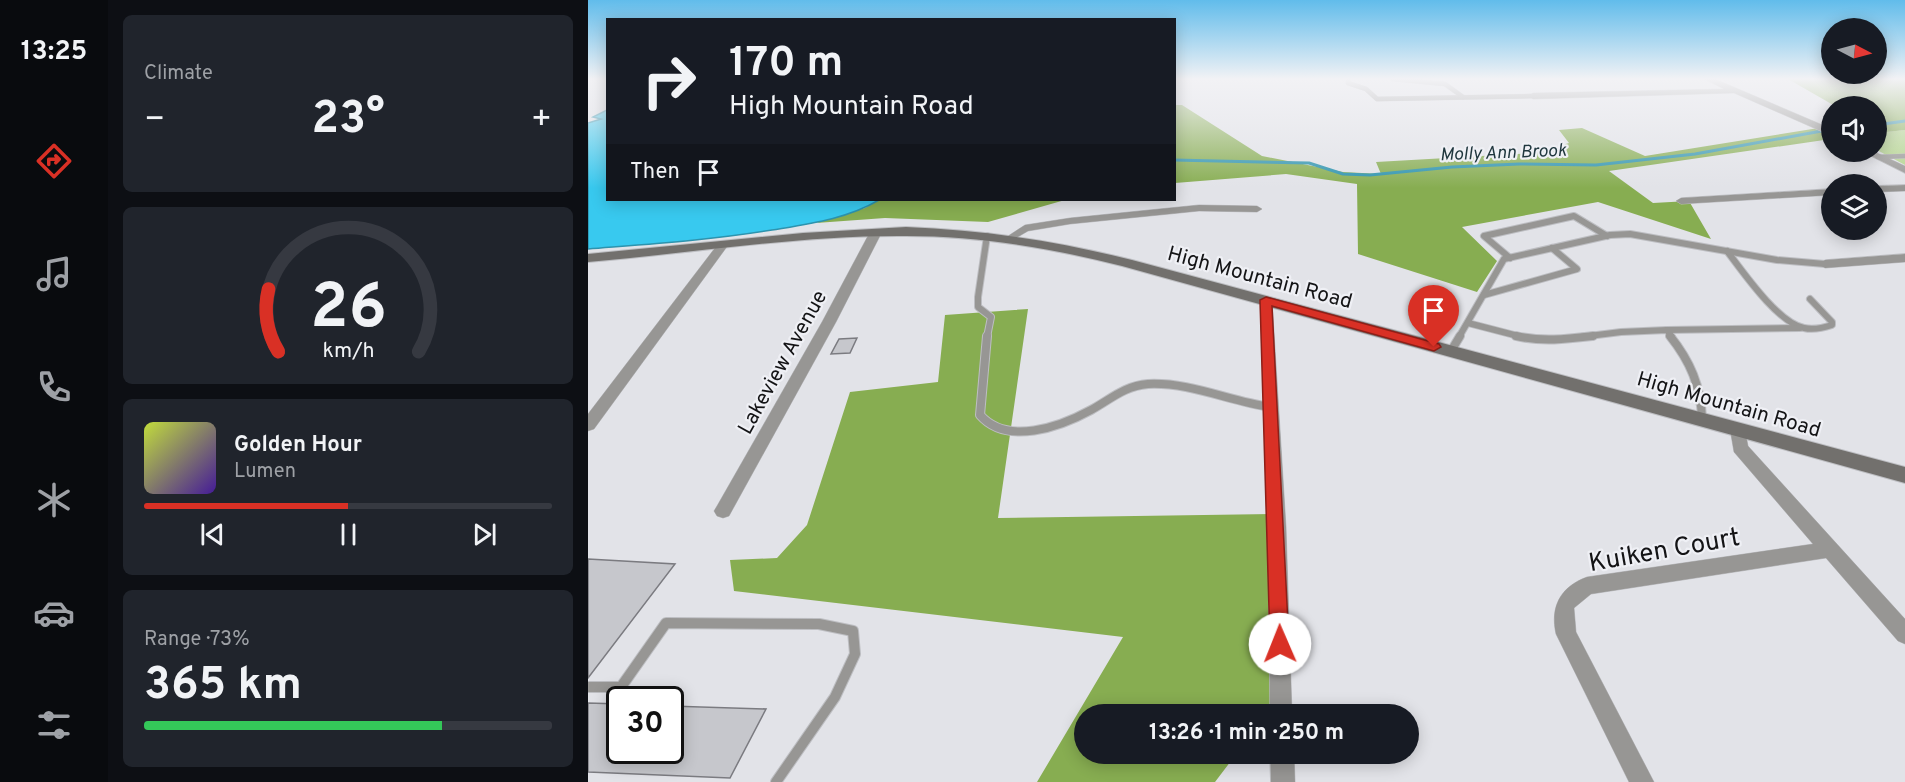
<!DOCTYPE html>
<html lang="en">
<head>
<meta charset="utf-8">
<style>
  :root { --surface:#171b24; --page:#20242c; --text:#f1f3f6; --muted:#9ea1a6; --line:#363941; --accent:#d93025 }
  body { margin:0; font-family:Overpass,sans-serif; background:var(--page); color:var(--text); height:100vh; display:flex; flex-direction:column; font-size:22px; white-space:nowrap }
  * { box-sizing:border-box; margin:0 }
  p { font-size:20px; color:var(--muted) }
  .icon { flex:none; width:33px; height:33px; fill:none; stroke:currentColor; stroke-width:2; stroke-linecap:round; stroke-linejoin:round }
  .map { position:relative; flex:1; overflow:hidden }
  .side { display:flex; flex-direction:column; gap:15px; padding:15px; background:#0d0f14; width:480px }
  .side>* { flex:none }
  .guide { position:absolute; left:18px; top:18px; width:570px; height:183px; border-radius:0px; box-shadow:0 3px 15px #0003; background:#171b24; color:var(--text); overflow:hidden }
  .needle { width:39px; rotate:96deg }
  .buttons { position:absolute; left:1233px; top:18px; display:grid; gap:12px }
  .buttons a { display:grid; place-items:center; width:66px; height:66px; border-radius:50%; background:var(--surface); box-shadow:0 3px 15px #0003; font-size:30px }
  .speed { position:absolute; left:18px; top:686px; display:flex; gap:12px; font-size:30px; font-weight:700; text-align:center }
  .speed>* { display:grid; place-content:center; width:78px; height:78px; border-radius:50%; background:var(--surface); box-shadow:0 3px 15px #0003; line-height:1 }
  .speed .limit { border:3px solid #111; border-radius:9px; background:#fff; color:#111 }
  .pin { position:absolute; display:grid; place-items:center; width:51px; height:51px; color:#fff; margin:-62px -26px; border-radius:50% 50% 50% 0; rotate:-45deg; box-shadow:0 0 6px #0007 }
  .pin .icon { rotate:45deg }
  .me { position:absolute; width:66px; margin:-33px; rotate:359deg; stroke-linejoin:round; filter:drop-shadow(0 0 4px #0008) }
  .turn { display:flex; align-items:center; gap:21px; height:126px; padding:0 24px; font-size:27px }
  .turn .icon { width:78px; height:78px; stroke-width:2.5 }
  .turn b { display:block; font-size:42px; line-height:51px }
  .then { display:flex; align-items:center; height:57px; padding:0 24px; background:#0003; gap:12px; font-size:22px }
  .big { font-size:45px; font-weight:700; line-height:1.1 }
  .side .card { flex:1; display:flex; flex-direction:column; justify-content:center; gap:9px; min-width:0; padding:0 21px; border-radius:9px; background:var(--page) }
  .side .dial { align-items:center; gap:0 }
  .dial svg { height:156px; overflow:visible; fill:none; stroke:var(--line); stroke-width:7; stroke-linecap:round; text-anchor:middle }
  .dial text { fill:var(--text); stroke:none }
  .song { display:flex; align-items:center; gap:18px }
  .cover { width:72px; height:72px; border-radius:9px; background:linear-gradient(135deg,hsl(70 70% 55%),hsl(260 70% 35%)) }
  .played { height:6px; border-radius:3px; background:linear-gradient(90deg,var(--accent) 50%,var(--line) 50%) }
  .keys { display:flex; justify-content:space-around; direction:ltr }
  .heat { display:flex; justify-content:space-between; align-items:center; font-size:33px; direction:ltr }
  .charge { height:9px; border-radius:4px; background:linear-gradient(90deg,#34c759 73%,var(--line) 0) }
  .trip { position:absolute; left:486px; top:704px; width:345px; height:60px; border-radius:30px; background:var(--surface); box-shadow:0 3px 15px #0003; font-weight:700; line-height:60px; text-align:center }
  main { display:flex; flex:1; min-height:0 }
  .menu { display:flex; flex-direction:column; width:108px; justify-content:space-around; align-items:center; background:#090b0e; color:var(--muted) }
  .menu .icon { width:42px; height:42px }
  .menu .current { color:var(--accent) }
  .menu b { font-size:27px; color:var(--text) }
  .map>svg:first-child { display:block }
  .green { fill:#b1d388 }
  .forest { fill:#87ad51 }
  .water { fill:#38c9ef; stroke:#2d93ae; stroke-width:1.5 }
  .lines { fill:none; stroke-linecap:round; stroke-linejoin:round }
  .stream { stroke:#2d93ae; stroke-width:3 }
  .building { fill:#c6c7cc; stroke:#7b7b80; stroke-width:1.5 }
  .lane-far3-casing { stroke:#bdbec2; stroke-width:5 }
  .lane-far2-casing { stroke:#bdbec2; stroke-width:8 }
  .lane-far1-casing { stroke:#bdbec2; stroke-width:10 }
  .lane-casing { stroke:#bdbec2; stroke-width:12 }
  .street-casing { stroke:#bdbec2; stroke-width:1 }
  .secondary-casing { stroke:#bdbec2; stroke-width:2 }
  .lane-far3 { stroke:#979694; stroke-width:4.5 }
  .lane-far2 { stroke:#979694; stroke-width:6 }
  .lane-far1 { stroke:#979694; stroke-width:8 }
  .lane { stroke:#979694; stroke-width:10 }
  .street { fill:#979694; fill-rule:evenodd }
  .secondary { fill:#72706d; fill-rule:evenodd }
  .route { fill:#d93025; stroke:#8d1f18; stroke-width:1.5 }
  .labels { text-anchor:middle; stroke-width:4.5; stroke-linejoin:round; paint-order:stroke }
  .far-water-label { font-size:18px; font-style:italic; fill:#20373e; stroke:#eff0f5 }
  .street-label { font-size:21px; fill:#141416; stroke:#eff0f5 }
  .near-street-label { font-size:26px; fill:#141416; stroke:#eff0f5 }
</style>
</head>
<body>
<main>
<nav class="menu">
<b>13:25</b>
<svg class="icon current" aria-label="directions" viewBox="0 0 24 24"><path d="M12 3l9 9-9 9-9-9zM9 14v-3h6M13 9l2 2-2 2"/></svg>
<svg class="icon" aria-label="music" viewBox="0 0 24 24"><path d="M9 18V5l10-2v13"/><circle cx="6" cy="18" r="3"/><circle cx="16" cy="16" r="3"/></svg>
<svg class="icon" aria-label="phone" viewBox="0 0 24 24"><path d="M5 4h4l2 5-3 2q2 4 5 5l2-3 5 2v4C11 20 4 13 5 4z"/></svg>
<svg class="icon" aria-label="climate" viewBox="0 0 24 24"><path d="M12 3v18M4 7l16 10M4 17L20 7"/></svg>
<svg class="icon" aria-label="car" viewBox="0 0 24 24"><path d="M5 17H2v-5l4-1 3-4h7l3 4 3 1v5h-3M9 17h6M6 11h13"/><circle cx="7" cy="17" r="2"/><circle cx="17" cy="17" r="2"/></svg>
<svg class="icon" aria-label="filters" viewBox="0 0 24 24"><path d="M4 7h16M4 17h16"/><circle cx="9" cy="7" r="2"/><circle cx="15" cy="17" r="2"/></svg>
</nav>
<section class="side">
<div class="card"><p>Climate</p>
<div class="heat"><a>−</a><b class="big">23°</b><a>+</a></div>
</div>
<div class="card dial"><svg viewBox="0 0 100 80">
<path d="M14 69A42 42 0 1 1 86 69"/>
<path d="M14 69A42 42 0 0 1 9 37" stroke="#d93025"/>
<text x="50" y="56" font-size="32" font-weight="700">26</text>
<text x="50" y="72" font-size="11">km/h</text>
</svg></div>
<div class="card">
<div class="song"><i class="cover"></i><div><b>Golden Hour</b><p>Lumen</p></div></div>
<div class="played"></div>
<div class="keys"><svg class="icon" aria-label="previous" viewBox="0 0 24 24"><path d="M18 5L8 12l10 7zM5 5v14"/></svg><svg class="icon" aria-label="pause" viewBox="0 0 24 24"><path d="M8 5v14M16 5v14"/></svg><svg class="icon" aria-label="next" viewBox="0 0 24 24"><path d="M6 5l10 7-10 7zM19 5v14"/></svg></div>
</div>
<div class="card"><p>Range · 73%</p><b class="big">365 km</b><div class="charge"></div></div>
</section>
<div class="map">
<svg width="1317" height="782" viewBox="0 0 1317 782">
  <rect width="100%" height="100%" fill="#e2e3e8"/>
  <!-- green -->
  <path class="green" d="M 1317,130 L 1317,165 L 1289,150 L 1288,133 Z"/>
  <!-- forest -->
  <g class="forest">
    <path d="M 1200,79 L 1317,79 L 1317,130 L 1289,133 L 1288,106 L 1247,106 Z"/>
    <path d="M 586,105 L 594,105 L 674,156 L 755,172 L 793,174 L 788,162 L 947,153 L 981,143 L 971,130 L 994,128 L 1057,156 L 1243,126 L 1243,139 L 1021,171 L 1065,203 L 1101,201 L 1123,239 L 1010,202 L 874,227 L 909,261 L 889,292 L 770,254 L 769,184 L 698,174 L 587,183 Z"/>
    <path d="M 291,200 L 477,200 L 400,222 L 297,218 L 228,223 L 277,208 Z"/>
    <path d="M 440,309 L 410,518 L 692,514 L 696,693 L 679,714 L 496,714 L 496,753 L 649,753 L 627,782 L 449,782 L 535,637 L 146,591 L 142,560 L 189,558 L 219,525 L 262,392 L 350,382 L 357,315 Z"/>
  </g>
  <!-- water -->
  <path class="water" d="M 19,110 L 20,200 L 291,200 C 259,219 220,224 184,230 C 123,240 62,244 0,249 L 0,123 L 13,119 L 5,117 Z"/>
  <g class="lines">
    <!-- stream -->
    <g class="stream">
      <path d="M 1288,125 L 1317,121"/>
      <path d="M 586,160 L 721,163 L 755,174 L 782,175 L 864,167 L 931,164 L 1008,165 L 1107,154 L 1239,130"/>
    </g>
  </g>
  <!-- building -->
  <g class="building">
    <path d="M 269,338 L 262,353 L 243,354 L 251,339 Z"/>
    <path d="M 0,559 L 87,564 L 0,678 Z"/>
    <path d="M 0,703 L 32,704 L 32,750 L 82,750 L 82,706 L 178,709 L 142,778 L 0,772 Z"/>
  </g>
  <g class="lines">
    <defs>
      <g id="lane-far3">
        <path d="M 760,79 L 760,83 L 778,89 L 789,99 L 945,96"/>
        <path d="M 805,79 L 857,84 L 875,97"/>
        <path d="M 1290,157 L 1317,156"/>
      </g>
      <g id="lane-far2">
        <path d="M 1139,251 C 1155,272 1190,323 1216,328 C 1225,330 1235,328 1244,325 L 1244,322 L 1222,299"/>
        <path d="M 922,258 L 896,236 L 986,216 L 1019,236"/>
        <path d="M 896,295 L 989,269 L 964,248"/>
        <path d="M 880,323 L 934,337"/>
        <path d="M 1079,330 L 1212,328"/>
        <path d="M 399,337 L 403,317 L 390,307 L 390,297 L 399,236"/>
        <path d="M 871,337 L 916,259 L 1022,235 L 1042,234 L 1189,260 L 1237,264"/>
        <path d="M 993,337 L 1033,332 L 1079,330 L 1084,337"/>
      </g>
      <g id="lane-far1">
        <path d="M 399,336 L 392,415 C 419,446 472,427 503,410 C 523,399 536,386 560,384 C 602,382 641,401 682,407"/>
        <path d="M 928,336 C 954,342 979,339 1005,336"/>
        <path d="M 1082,336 C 1102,361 1113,386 1114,419"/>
        <path d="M 863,351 L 872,336"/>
      </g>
      <path id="lane" d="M 0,687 L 33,687 L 78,623 L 231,624 L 265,631 L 267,654 L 247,697 L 188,782"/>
      <g id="street">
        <path d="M 1116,79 L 1127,79 L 1244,129 L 1244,136 L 1146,93 L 945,99 L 941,96 L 945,93 L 1136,89 Z"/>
        <path d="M 1275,152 L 1287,152 L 1317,166 L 1317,173 Z"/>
        <path d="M 1317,185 L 1317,191 L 1288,192 L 1288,186 Z"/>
        <path d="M 1244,189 L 1244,195 L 1093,204 L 1088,201 L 1093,198 Z"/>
        <path d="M 611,205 L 669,206 L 674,209 L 669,212 L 611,211 L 482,224 L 440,231 L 423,241 L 417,238 L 437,225 L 482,218 Z"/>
        <path d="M 288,229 L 294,232 L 248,322 L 141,516 L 135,518 L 129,516 L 126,511 L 129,506 L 234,322 L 282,232 Z"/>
        <path d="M 134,242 L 140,246 L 138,248 L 6,429 L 0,431 L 0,414 L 130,244 Z"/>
        <path d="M 1317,254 L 1317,262 L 1237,268 L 1231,264 L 1237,260 Z"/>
        <path d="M 678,296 L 684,300 L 698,527 L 704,714 L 682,714 L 680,527 L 672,300 Z"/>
        <path d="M 1150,423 L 1156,425 L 1160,446 L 1317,619 L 1317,644 L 1310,641 L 1238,558 L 1003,594 L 986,608 L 988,632 L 1066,782 L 1041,782 L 968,634 C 962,607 972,587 999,577 L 1225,544 L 1146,452 L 1142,429 L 1144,425 Z"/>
        <path d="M 682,753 L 706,753 L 707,782 L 683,782 Z"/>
      </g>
      <path id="secondary" d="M 318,227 C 395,230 469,241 544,260 L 1317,467 L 1317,483 L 534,266 C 463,248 391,236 318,236 C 212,235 106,253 0,262 L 0,254 L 215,233 Z"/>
    </defs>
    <!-- lane-far3 casing -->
    <use href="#lane-far3" class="lane-far3-casing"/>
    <!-- lane-far2 casing -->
    <use href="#lane-far2" class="lane-far2-casing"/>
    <!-- lane-far1 casing -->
    <use href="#lane-far1" class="lane-far1-casing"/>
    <!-- lane casing -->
    <use href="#lane" class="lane-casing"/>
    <!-- street casing -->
    <use href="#street" class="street-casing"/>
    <!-- secondary casing -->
    <use href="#secondary" class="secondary-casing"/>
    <!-- lane-far3 -->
    <use href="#lane-far3" class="lane-far3"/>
    <!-- lane-far2 -->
    <use href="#lane-far2" class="lane-far2"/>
    <!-- lane-far1 -->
    <use href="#lane-far1" class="lane-far1"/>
    <!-- lane -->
    <use href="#lane" class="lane"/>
    <!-- street -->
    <use href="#street" class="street"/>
    <!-- secondary -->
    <use href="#secondary" class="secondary"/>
  </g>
  <!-- sky -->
  <linearGradient id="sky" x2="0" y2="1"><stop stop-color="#61bceb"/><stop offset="0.42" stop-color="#f2f2f5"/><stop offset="1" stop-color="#f2f2f5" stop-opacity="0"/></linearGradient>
  <rect width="1317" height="188" fill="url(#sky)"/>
  <!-- route -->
  <path class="route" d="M 678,297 L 851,344 L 853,347 L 846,351 L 684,306 L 701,644 L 698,650 L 692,653 L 685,650 L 682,644 L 672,300 Z"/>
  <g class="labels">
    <!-- far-water labels -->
    <g class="far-water-label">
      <text transform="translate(915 152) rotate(-2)" y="6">Molly Ann Brook</text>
    </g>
    <!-- street labels -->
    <g class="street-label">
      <text transform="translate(672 277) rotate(15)" y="7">High Mountain Road</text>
      <text transform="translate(194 362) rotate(-61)" y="7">Lakeview Avenue</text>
      <text transform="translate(1141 404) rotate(16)" y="7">High Mountain Road</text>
    </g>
    <!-- near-street labels -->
    <g class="near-street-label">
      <text transform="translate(1076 549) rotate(-10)" y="9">Kuiken Court</text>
    </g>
  </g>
</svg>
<div class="buttons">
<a><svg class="needle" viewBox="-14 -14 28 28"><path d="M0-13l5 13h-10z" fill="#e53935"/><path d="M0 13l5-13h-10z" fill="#9ea1a6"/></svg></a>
<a><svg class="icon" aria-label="sound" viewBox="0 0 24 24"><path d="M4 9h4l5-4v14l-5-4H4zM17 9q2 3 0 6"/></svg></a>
<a><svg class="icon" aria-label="layers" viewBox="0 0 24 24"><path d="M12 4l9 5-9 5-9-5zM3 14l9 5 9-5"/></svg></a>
</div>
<div class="speed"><div class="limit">30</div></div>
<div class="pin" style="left:846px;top:347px;background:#d93025"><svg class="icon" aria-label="arrive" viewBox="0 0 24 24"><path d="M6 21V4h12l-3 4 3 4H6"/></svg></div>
<svg class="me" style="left:692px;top:644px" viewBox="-20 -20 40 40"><circle r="19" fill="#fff"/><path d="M0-13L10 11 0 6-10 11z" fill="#d93025"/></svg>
<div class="trip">13:26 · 1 min · 250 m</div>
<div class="guide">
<div class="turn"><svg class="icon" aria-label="right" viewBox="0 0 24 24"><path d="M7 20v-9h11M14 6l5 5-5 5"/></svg><div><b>170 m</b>High Mountain Road</div></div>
<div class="then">Then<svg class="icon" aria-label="arrive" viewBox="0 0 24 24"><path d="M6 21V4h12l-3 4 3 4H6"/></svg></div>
</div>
</div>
</main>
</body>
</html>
